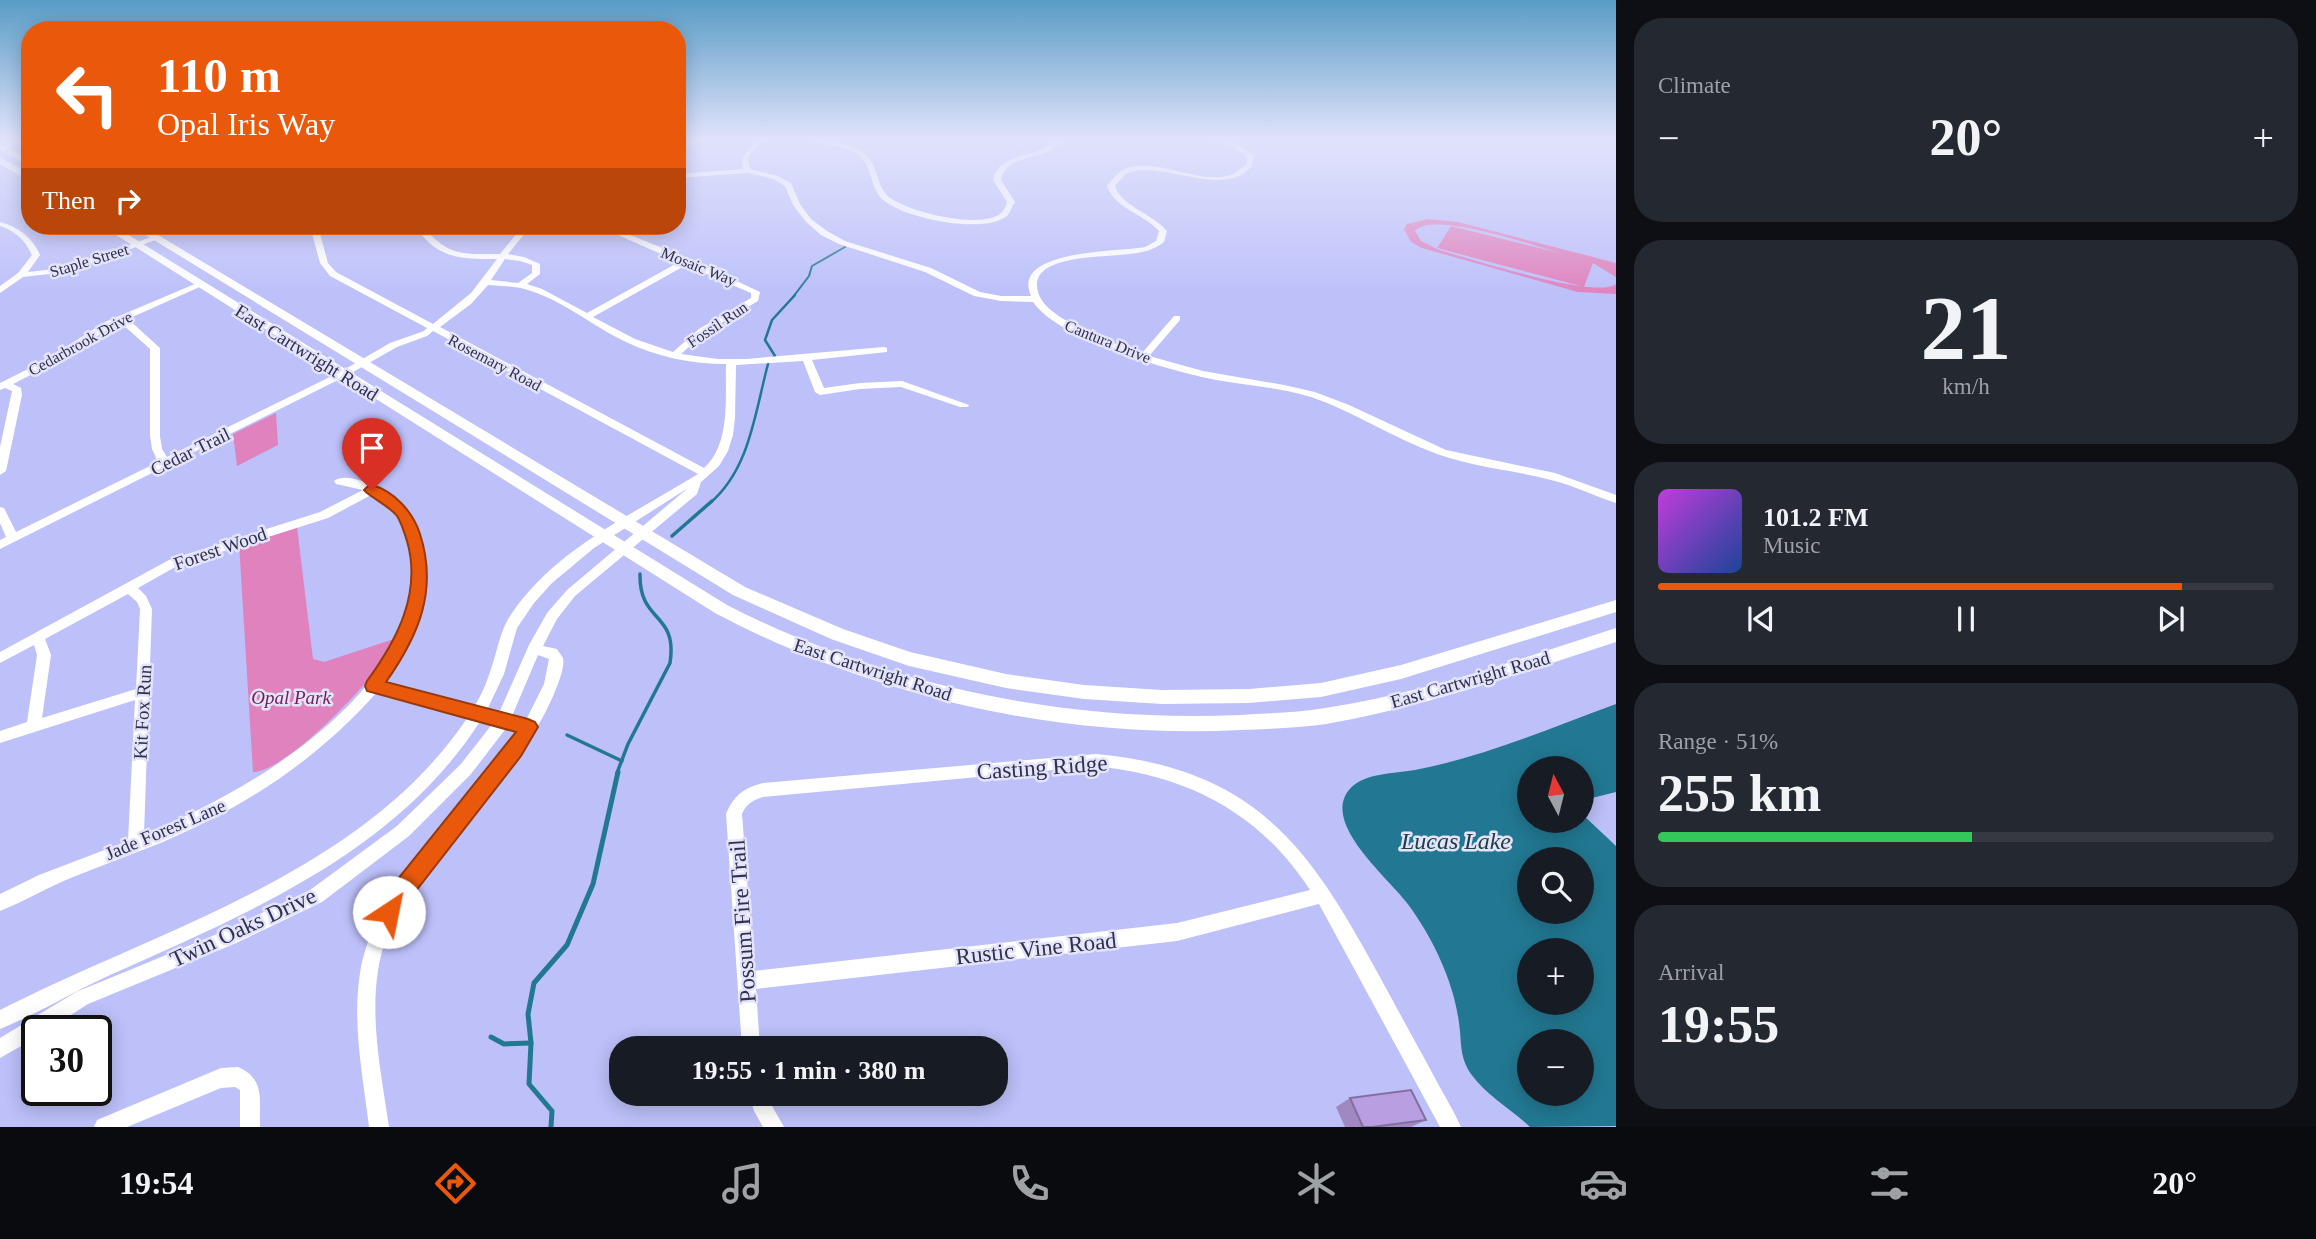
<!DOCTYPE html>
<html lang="en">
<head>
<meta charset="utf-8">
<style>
  :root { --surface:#171b24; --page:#242831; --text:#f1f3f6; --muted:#9ea1a6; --line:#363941; --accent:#ea580c }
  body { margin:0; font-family:Georgia,serif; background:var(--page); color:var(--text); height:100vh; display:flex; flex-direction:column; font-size:26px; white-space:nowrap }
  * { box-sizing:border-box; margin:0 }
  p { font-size:23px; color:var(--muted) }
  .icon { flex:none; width:38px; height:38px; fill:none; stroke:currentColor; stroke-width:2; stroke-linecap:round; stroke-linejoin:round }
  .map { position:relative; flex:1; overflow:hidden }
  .details { display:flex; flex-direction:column; gap:18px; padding:18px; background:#0d0f14; width:700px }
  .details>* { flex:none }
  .hud { position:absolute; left:21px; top:21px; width:665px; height:214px; border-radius:28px; box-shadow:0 4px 18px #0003; background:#ea580c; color:#fff; overflow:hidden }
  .needle { width:46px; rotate:353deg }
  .tools { position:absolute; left:1517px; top:756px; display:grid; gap:14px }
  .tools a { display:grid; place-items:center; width:77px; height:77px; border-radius:50%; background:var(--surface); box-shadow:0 4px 18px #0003; font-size:35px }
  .speed { position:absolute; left:21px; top:1015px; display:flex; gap:14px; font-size:35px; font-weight:700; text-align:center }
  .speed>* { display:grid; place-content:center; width:91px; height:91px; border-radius:50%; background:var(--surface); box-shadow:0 4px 18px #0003; line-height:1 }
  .speed .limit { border:4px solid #111; border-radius:10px; background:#fff; color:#111 }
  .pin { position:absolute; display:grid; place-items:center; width:60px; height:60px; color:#fff; margin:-72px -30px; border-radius:50% 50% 50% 0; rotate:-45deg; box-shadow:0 0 7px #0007 }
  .pin .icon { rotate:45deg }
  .me { position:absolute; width:77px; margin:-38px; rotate:34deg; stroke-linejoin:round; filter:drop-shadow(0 0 5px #0008) }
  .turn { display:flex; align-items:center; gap:24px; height:147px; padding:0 21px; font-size:32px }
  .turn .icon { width:91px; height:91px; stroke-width:2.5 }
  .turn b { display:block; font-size:49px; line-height:60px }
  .then { display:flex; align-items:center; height:66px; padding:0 21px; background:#0003; gap:14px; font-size:26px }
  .big { font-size:52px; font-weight:800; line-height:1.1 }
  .details .widget { flex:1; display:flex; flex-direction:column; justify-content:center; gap:10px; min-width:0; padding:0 24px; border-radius:28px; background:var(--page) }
  .details .dial { align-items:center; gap:0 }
  .dial b { font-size:91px; line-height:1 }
  .song { display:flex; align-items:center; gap:21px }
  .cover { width:84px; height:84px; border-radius:10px; background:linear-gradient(135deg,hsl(290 70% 55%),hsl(220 70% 35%)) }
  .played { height:7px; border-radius:4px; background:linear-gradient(90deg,var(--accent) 85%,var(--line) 85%) }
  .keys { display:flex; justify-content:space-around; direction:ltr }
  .heat { display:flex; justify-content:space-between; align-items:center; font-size:38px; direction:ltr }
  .charge { height:10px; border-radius:5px; background:linear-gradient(90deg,#34c759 51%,var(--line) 0) }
  .trip { position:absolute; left:609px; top:1036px; width:399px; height:70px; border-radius:28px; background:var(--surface); box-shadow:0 4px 18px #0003; font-weight:800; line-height:70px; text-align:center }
  .tab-bar { display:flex; height:112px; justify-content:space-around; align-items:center; background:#090b0e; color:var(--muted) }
  .tab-bar .icon { width:49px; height:49px }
  .tab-bar .active { color:var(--accent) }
  .tab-bar b { font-size:32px; color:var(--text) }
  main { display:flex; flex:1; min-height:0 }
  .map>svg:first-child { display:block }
  .green { fill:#e082bd }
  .water { fill:#227892; fill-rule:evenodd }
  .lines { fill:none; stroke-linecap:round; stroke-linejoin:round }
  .stream-far3 { stroke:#227892; stroke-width:2 }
  .stream-far2 { stroke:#227892; stroke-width:2.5 }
  .stream-far1 { stroke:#227892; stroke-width:3.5 }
  .stream { stroke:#227892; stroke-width:5 }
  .minor { fill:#fff; fill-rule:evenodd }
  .major { fill:#fff; fill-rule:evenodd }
  .wall { fill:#a088c2 }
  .building { fill:#ba9ee2; stroke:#826f9e; stroke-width:2 }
  .route { fill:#ea580c; stroke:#983908; stroke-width:2 }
  .labels { text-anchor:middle; stroke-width:5; stroke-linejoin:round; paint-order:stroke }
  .far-street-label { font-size:16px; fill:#30304d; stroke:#e3e4fa }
  .street-label { font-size:19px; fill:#30304d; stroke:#e3e4fa }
  .park-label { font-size:19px; font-style:italic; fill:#761b5a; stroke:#e3e4fa }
  .near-street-label { font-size:23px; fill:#30304d; stroke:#e3e4fa }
  .near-water-label { font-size:24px; font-style:italic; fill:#233d46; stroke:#e3e4fa }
</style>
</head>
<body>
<main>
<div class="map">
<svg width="1616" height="1127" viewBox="0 0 1616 1127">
  <rect width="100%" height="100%" fill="#bdc0f9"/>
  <!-- green -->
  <g class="green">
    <path d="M 1428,219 L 1458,222 L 1616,263 L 1616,277 L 1593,263 L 1584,287 L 1437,248 L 1451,226 L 1563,254 C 1537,247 1433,210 1415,231 L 1421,241 L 1439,250 C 1469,258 1595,300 1616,284 L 1616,294 L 1578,292 L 1422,248 L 1411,242 L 1404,229 L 1407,224 Z"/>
    <path d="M 276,413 L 278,445 L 237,466 L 233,434 Z"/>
    <path d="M 297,527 L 313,659 L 324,662 L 394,639 C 386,652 379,665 370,677 C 352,701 282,772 253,772 L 239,543 Z"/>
  </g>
  <!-- water -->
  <path class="water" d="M 1616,704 L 1616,792 L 1592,798 L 1582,805 L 1582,768 L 1530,768 L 1530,821 L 1582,821 L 1582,814 L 1616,846 L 1616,1126 L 1530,1127 C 1511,1109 1486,1095 1471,1074 C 1459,1056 1462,1043 1459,1023 C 1454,982 1432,936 1407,903 C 1389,878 1314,818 1354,785 C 1369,773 1397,773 1415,770 C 1484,757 1550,728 1616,704 ZM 1530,859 L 1582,859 L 1582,912 L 1530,912 ZM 1530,950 L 1582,950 L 1582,1003 L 1530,1003 ZM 1530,1041 L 1582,1041 L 1582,1094 L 1530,1094 Z"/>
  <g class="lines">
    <!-- stream-far3 -->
    <path class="stream-far3" d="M 793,297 L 809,276 L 812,266 L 845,247"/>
    <!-- stream-far2 -->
    <g class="stream-far2">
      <path d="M 772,359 L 775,356 L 765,340 L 772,320 L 795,295"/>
      <path d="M 710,503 C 750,469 755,412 768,364"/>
    </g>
    <!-- stream-far1 -->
    <g class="stream-far1">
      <path d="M 672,536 L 712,501"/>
      <path d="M 567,735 L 622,761"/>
      <path d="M 617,773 L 628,744 L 670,663 C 678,611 639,624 640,574"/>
    </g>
    <!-- stream -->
    <g class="stream">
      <path d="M 491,1037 L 504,1044 L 531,1043"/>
      <path d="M 551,1127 L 552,1111 L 529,1084 L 531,1043 L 528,1014 L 534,983 L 567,945 L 593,884 L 618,772"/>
    </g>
    <!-- minor -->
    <g class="minor">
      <path d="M 24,139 L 30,139 L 30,141 L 0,150 L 0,146 Z"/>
      <path d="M 697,139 L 705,139 L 677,151 L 677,147 Z"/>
      <path d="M 760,139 L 767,139 L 755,148 L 748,158 L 750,169 L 778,176 L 791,183 L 800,204 L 811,219 L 827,231 L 845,241 L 931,268 L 980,292 L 1001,296 L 1031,296 C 1010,249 1119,252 1145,247 L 1156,241 L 1159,231 C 1144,214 1115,209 1107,186 C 1111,182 1114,177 1118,173 C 1147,150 1200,188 1233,174 C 1238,172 1242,167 1247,164 L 1247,157 L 1232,146 L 1208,139 C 1225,138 1241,145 1254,156 L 1252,166 C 1247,171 1241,176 1234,178 C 1202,187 1150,160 1126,174 C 1122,177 1118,183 1115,186 C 1121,206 1153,214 1167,231 L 1164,242 C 1154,250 1142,253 1129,254 C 1106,258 1020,253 1040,297 C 1051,321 1117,345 1142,353 L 1174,316 L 1180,316 L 1180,320 L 1149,356 L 1203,371 L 1284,385 L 1315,392 L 1349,405 L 1446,450 L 1555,473 L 1616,495 L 1616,503 C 1594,496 1573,485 1551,480 C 1513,470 1473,467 1437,454 C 1393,438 1355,412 1311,397 C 1280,387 1248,386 1216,380 C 1171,371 1059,340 1033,302 L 1001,301 L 974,296 L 925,272 L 839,244 L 821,235 L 806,222 L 793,205 L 785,186 L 773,179 L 748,173 L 677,178 L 677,174 L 743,169 L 742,158 L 751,146 Z"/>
      <path d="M 806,139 C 824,138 846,141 862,152 C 879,163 875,185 889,197 C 908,212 984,231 1002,212 C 1005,209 1006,205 1007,202 L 993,180 C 998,157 1022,157 1040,150 C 1050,146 1055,138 1066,139 C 1060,143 1054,148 1047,152 C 1030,160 1005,158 1001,180 L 1015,202 C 1012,206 1010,213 1007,216 C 983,235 904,218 883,200 C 869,187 873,165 857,154 C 841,144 821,146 806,139 Z"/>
      <path d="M 0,222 C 19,227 32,237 40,255 L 28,272 L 63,268 L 154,236 L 161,238 L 67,272 L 23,277 L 0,293 L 0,286 L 18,273 L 32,255 C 25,240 15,231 0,226 Z"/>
      <path d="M 310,226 L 318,226 L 328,263 L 336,272 L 433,324 L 471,293 L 497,259 C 460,259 437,259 415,226 L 423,226 C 448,257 463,254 500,254 L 523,226 L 531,226 L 508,254 L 524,257 L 540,264 L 540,274 L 527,284 L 542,289 L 587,313 L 679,262 L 598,226 L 608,226 L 690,259 L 760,292 L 758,301 L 706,332 L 681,354 L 718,359 L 746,359 L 884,347 L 887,348 L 887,352 L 812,360 L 824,388 L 860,383 L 902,381 L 969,405 L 968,407 L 960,407 L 901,387 L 860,389 L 820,395 L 815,392 L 803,361 L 736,365 L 735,418 L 733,435 L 728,451 L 719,466 L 701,482 L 697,494 L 575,596 L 557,619 L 543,646 L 557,649 C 558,651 562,656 563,658 C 565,668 558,684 554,694 C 527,756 480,806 438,858 C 419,883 397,908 386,938 C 365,999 380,1065 389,1127 L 369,1127 C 363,1077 352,1024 360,973 C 376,878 469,809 519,730 L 507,727 L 471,774 L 409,836 L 322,902 L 234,944 L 88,1004 L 46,1031 L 37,1031 L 37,1037 L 0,1058 L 0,1038 L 76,992 L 222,932 L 310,890 L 397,826 L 461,764 L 493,723 L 481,720 C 396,853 248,913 110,975 C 73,992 37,1014 0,1029 L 0,1010 C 160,928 363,874 468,717 L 377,692 C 318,759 245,807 163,842 C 133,854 103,865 73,877 C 48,887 25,901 0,911 L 0,894 L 39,875 L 128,841 L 135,700 L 0,743 L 0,731 L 27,722 L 37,655 L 34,645 L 0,663 L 0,652 L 169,560 L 320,512 L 363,490 L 336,484 L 334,481 C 343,474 359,480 370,484 C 425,506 435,571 417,621 C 409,644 397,663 384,683 L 474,707 C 481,696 486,684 490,672 C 497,653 499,633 510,616 C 554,549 632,515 698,474 L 433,331 L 427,336 L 397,347 L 346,376 L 0,549 L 0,540 L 6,537 L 0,523 L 0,507 L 4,508 L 16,532 L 158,462 L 152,449 L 150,436 L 150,349 L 120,322 L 50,365 L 13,384 L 21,388 L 22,395 L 6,471 L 0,475 L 0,447 L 12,391 L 5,388 L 0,390 L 0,383 L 44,361 L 105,322 L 197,283 L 204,285 L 128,319 L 160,348 L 160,436 L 162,449 L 167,457 L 340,372 L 390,343 L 424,331 L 427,328 L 330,276 L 320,263 ZM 505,259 L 520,261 L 532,265 L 532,273 L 518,283 L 491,280 ZM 686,265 L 751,293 L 751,298 L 699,329 L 673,352 L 635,339 L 593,317 ZM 488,285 C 502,286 517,286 531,291 C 565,302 594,327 626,342 C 657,357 692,364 726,364 C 725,397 731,444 704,468 L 440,327 L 471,304 ZM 688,488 L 567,590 L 547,613 L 529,645 L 499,713 L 487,710 L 504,674 L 517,628 L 534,603 L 552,583 L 594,548 ZM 373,494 C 400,511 413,539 413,571 C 414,696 246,794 144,834 L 152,609 L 146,596 L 138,588 L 177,566 L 328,518 ZM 128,594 L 137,602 L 140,609 L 136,689 L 42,718 L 51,655 L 45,639 ZM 538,655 L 549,659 L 544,684 L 526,720 L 512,716 Z"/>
      <path d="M 1096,754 C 1269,770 1317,861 1393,1001 C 1407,1027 1422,1054 1436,1080 C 1444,1095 1454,1111 1461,1127 L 1440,1127 L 1319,904 L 1177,941 L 756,989 L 760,1048 L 742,1048 L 726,814 C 734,795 744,788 763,783 ZM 1096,766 C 1188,776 1259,812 1310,890 L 1177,923 L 754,971 L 742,814 C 746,804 753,800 763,797 Z"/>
      <path d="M 238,1067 C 266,1079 259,1101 260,1127 L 240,1127 L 240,1090 L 235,1087 L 221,1088 L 127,1127 L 94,1127 L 97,1120 L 221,1068 Z"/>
      <path d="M 749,1094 L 769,1094 L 772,1106 L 784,1127 L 763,1127 L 754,1111 Z"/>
    </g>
    <!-- major -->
    <g class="major">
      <path d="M 0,139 L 29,139 L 25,142 L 1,144 L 30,159 L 30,166 L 0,150 Z"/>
      <path d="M 0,157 L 30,174 L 30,181 L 0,164 Z"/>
      <path d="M 102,226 L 114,226 L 727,605 C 883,685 1064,723 1240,715 C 1268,713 1297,713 1325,708 C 1424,693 1520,659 1616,628 L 1616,642 C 1521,673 1425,707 1326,724 C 1298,728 1269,729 1241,730 C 1061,739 875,698 715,613 Z"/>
      <path d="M 131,226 L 143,226 L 745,587 L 843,629 L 910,652 L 1006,674 L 1084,685 L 1162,690 L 1249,689 L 1321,683 L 1401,665 L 1616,600 L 1616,612 L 1401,679 L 1321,697 L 1249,703 L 1162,704 L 1084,699 L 1006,688 L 909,666 L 831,639 L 733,595 Z"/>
    </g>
  </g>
  <!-- wall -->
  <path class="wall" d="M 1350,1098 L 1426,1120 L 1411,1127 L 1345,1127 L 1336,1107 Z"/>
  <!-- building -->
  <path class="building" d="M 1411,1090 L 1426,1120 L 1372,1127 L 1363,1127 L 1350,1098 Z"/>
  <!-- sky -->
  <linearGradient id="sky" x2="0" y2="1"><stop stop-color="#599cc6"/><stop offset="0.47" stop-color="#e1e3fc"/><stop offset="1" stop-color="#e1e3fc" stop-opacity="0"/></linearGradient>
  <rect width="1616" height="296" fill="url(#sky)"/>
  <!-- route -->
  <path class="route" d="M 372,485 C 394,491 413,512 420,534 C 438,590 419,635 386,682 L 528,719 L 535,722 L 538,727 L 521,756 L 405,905 L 397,920 L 389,923 L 381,920 L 378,912 L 389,890 L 516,732 L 367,691 L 365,686 L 367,681 C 397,640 422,593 407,541 C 404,532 402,524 397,516 C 390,507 376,500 367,493 L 364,490 L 367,487 Z"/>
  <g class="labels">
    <!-- far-street labels -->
    <g class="far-street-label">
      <text transform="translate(89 260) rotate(-17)" y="6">Staple Street</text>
      <text transform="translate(699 266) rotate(22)" y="6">Mosaic Way</text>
      <text transform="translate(717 324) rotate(-34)" y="6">Fossil Run</text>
      <text transform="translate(1108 341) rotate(22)" y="6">Cantura Drive</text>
      <text transform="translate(80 343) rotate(-29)" y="6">Cedarbrook Drive</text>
      <text transform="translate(495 362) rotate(28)" y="6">Rosemary Road</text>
    </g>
    <!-- street labels -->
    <g class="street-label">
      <text transform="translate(307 352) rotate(32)" y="7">East Cartwright Road</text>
      <text transform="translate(190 451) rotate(-26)" y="7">Cedar Trail</text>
      <text transform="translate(220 548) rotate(-19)" y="7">Forest Wood</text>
      <text transform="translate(873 669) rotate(18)" y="7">East Cartwright Road</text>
      <text transform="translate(1470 679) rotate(-16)" y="7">East Cartwright Road</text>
      <text transform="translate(142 712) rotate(-87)" y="7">Kit Fox Run</text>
      <text transform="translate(165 829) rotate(-23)" y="7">Jade Forest Lane</text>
    </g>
    <!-- park labels -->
    <g class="park-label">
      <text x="291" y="704">Opal Park</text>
    </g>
    <!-- near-street labels -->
    <g class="near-street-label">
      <text transform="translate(1042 767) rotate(-4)" y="8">Casting Ridge</text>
      <text transform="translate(742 921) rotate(-94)" y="8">Possum Fire Trail</text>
      <text transform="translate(243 927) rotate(-25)" y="8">Twin Oaks Drive</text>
      <text transform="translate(1036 948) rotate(-6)" y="8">Rustic Vine Road</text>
    </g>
    <!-- near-water labels -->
    <g class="near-water-label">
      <text x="1456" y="849">Lucas Lake</text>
    </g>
  </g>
</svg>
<div class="tools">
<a><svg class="needle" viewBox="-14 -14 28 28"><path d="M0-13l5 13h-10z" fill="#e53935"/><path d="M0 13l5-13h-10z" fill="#9ea1a6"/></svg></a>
<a><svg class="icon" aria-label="search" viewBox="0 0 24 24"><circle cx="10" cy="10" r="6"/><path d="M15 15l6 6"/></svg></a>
<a>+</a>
<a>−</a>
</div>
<div class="speed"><div class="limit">30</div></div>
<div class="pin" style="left:372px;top:490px;background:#d93025"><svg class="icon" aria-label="arrive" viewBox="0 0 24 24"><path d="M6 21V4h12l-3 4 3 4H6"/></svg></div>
<svg class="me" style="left:389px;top:912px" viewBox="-20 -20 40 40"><circle r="19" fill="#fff"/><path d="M0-13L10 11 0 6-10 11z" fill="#ea580c"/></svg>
<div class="trip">19:55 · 1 min · 380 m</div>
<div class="hud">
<div class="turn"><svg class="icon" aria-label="left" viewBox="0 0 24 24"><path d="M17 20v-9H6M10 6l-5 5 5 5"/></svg><div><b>110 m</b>Opal Iris Way</div></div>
<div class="then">Then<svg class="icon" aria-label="right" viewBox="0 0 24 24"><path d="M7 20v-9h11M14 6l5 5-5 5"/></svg></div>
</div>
</div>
<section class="details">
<div class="widget"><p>Climate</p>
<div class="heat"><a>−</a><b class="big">20°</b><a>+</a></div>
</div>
<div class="widget dial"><b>21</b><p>km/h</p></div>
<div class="widget">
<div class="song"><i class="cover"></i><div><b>101.2 FM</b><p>Music</p></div></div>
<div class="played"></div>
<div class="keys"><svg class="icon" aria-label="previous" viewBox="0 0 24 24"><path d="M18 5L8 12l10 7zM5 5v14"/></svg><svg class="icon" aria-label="pause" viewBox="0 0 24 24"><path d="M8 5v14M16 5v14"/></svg><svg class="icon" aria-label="next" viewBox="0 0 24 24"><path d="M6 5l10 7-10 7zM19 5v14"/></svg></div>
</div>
<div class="widget"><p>Range · 51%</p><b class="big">255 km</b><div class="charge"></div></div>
<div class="widget"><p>Arrival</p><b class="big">19:55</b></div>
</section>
</main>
<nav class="tab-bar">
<b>19:54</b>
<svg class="icon active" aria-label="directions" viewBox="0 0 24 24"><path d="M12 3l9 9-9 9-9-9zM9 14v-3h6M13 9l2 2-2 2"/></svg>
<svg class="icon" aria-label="music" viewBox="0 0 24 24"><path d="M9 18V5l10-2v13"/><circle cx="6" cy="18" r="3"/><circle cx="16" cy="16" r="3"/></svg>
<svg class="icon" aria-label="phone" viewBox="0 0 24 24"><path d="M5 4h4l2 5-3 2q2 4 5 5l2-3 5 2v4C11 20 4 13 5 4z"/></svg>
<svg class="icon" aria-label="climate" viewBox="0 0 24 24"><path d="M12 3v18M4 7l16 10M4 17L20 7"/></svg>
<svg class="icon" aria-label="car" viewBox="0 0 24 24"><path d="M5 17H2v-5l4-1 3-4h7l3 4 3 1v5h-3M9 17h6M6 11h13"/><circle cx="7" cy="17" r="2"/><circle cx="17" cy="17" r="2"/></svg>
<svg class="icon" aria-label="filters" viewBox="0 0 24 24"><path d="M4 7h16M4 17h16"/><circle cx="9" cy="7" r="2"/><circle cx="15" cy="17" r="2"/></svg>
<b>20°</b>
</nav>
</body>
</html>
